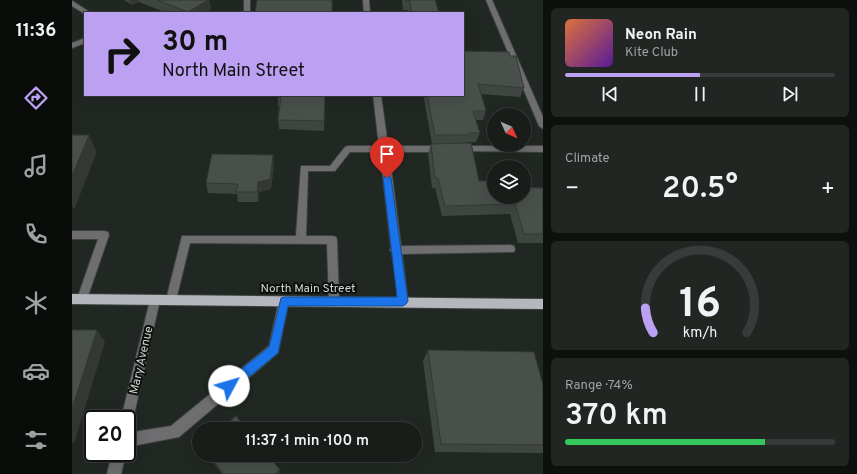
<!DOCTYPE html>
<html lang="en">
<head>
<meta charset="utf-8">
<style>
  :root { --surface:#191d1a; --page:#222623; --text:#f1f3f6; --muted:#9fa2a2; --line:#373b39; --accent:#bca0f2 }
  body { margin:0; font-family:Overpass,sans-serif; background:var(--page); color:var(--text); height:100vh; display:flex; flex-direction:column; font-size:15px; white-space:nowrap }
  * { box-sizing:border-box; margin:0 }
  p { font-size:13px; color:var(--muted) }
  .icon { flex:none; width:22px; height:22px; fill:none; stroke:currentColor; stroke-width:2; stroke-linecap:round; stroke-linejoin:round }
  .map { position:relative; flex:1; overflow:hidden }
  .details { display:flex; flex-direction:column; gap:8px; padding:8px; background:#0e100e; width:314px }
  .details>* { flex:none }
  .hud { position:absolute; left:12px; top:12px; width:380px; height:84px; border-radius:0px; box-shadow:0 4px 16px #0002,0 0 0 1px var(--line); background:#bca0f2; color:#111; overflow:hidden }
  .needle { width:26px; rotate:135deg }
  .buttons { position:absolute; left:415px; top:108px; display:grid; gap:8px }
  .buttons a { display:grid; place-items:center; width:44px; height:44px; border-radius:50%; background:var(--surface); box-shadow:0 4px 16px #0002,0 0 0 1px var(--line); font-size:20px }
  .speed { position:absolute; left:12px; top:410px; display:flex; gap:8px; font-size:20px; font-weight:700; text-align:center }
  .speed>* { display:grid; place-content:center; width:52px; height:52px; border-radius:50%; background:var(--surface); box-shadow:0 4px 16px #0002,0 0 0 1px var(--line); line-height:1 }
  .speed .limit { border:2px solid #111; border-radius:6px; background:#fff; color:#111 }
  .pin { position:absolute; display:grid; place-items:center; width:34px; height:34px; color:#fff; margin:-41px -17px; border-radius:50% 50% 50% 0; rotate:-45deg; box-shadow:0 0 4px #0007 }
  .pin .icon { rotate:45deg }
  .me { position:absolute; width:44px; margin:-22px; rotate:51deg; stroke-linejoin:round; filter:drop-shadow(0 0 3px #0008) }
  .turn { display:flex; align-items:center; gap:14px; height:84px; padding:0 12px; font-size:18px }
  .turn .icon { width:52px; height:52px; stroke-width:2.5 }
  .turn b { display:block; font-size:28px; line-height:34px }
  .big { font-size:30px; font-weight:600; line-height:1.1 }
  .details .tile { flex:1; display:flex; flex-direction:column; justify-content:center; gap:6px; min-width:0; padding:0 14px; border-radius:6px; background:var(--page) }
  .details .dial { align-items:center; gap:0 }
  .dial svg { height:104px; overflow:visible; fill:none; stroke:var(--line); stroke-width:7; stroke-linecap:round; text-anchor:middle }
  .dial text { fill:var(--text); stroke:none }
  .song { display:flex; align-items:center; gap:12px }
  .cover { width:48px; height:48px; border-radius:6px; background:linear-gradient(135deg,hsl(20 70% 55%),hsl(270 70% 35%)) }
  .played { height:4px; border-radius:2px; background:linear-gradient(90deg,var(--accent) 50%,var(--line) 50%) }
  .keys { display:flex; justify-content:space-around; direction:ltr }
  .heat { display:flex; justify-content:space-between; align-items:center; font-size:22px; direction:ltr }
  .charge { height:6px; border-radius:3px; background:linear-gradient(90deg,#34c759 74%,var(--line) 0) }
  .trip { position:absolute; left:120px; top:422px; width:230px; height:40px; border-radius:20px; background:var(--surface); box-shadow:0 4px 16px #0002,0 0 0 1px var(--line); font-weight:600; line-height:40px; text-align:center }
  main { display:flex; flex:1; min-height:0 }
  .dock { display:flex; flex-direction:column; width:72px; justify-content:space-around; align-items:center; background:#0a0c0a; color:var(--muted) }
  .dock .icon { width:28px; height:28px }
  .dock .on { color:var(--accent) }
  .dock b { font-size:18px; color:var(--text) }
  .map>svg:first-child { display:block }
  .lines { fill:none; stroke-linecap:round; stroke-linejoin:round }
  .minor-casing { stroke:#3d433e; stroke-width:2 }
  .major-casing { stroke:#3d433e; stroke-width:2 }
  .minor { fill:#6e6e71; fill-rule:evenodd }
  .major { fill:#b6b6be; fill-rule:evenodd }
  .wall { fill:#3f4540 }
  .shaded-wall { fill:#333834 }
  .building { fill:#49504b; stroke:#333834 }
  .route { fill:#1a73e8; stroke:#114b97 }
  .labels { text-anchor:middle; stroke-width:4; stroke-linejoin:round; paint-order:stroke }
  .street-label { font-size:12px; fill:#d0d4d0; stroke:#0d0f0d }
</style>
</head>
<body>
<main>
<nav class="dock">
<b>11:36</b>
<svg class="icon on" aria-label="directions" viewBox="0 0 24 24"><path d="M12 3l9 9-9 9-9-9zM9 14v-3h6M13 9l2 2-2 2"/></svg>
<svg class="icon" aria-label="music" viewBox="0 0 24 24"><path d="M9 18V5l10-2v13"/><circle cx="6" cy="18" r="3"/><circle cx="16" cy="16" r="3"/></svg>
<svg class="icon" aria-label="phone" viewBox="0 0 24 24"><path d="M5 4h4l2 5-3 2q2 4 5 5l2-3 5 2v4C11 20 4 13 5 4z"/></svg>
<svg class="icon" aria-label="climate" viewBox="0 0 24 24"><path d="M12 3v18M4 7l16 10M4 17L20 7"/></svg>
<svg class="icon" aria-label="car" viewBox="0 0 24 24"><path d="M5 17H2v-5l4-1 3-4h7l3 4 3 1v5h-3M9 17h6M6 11h13"/><circle cx="7" cy="17" r="2"/><circle cx="17" cy="17" r="2"/></svg>
<svg class="icon" aria-label="filters" viewBox="0 0 24 24"><path d="M4 7h16M4 17h16"/><circle cx="9" cy="7" r="2"/><circle cx="15" cy="17" r="2"/></svg>
</nav>
<div class="map">
<svg width="471" height="474" viewBox="0 0 471 474">
  <rect width="100%" height="100%" fill="#212722"/>
  <g class="lines">
    <defs>
      <g id="minor">
        <rect x="172" y="0" width="6" height="13"/>
        <path d="M 291,0 L 297,0 L 298,13 L 292,13 Z"/>
        <path d="M 414,0 L 420,0 L 471,117 L 471,129 L 467,126 Z"/>
        <path d="M 0,1 L 2,2 L 19,13 L 13,14 L 0,6 Z"/>
        <path d="M 13,38 L 13,43 L 0,48 L 0,43 Z"/>
        <path d="M 301,95 L 309,95 L 316,146 L 371,146 L 375,149 L 371,152 L 317,152 L 329,246 L 438,245 L 442,246 L 443,249 L 442,252 L 330,254 L 336,301 L 335,304 L 331,306 L 327,304 L 320,253 L 318,250 L 319,248 L 308,152 L 278,152 L 263,171 L 236,171 L 234,236 L 260,236 L 264,237 L 265,240 L 267,301 L 266,304 L 262,306 L 258,304 L 257,301 L 255,244 L 118,243 L 104,300 L 103,303 L 99,305 L 95,303 L 94,300 L 110,236 L 224,236 L 229,166 L 258,166 L 273,147 L 276,146 L 307,146 Z"/>
        <path d="M 387,146 L 471,146 L 471,152 L 384,151 L 383,149 Z"/>
        <path d="M 0,231 L 32,231 L 36,232 L 37,235 L 15,299 L 14,302 L 10,304 L 6,302 L 5,299 L 26,239 L 0,239 Z"/>
        <path d="M 83,295 L 87,297 L 88,300 L 61,419 L 60,424 L 55,425 L 55,419 L 49,419 L 78,300 L 79,297 Z"/>
        <path d="M 212,296 L 216,298 L 217,301 L 206,353 L 107,437 L 55,447 L 55,433 L 99,426 L 197,346 L 207,301 L 208,298 Z"/>
        <path d="M 40,453 L 54,453 L 49,474 L 35,474 Z"/>
      </g>
      <path id="major" d="M 0,294 L 471,299 L 471,309 L 0,304 Z"/>
    </defs>
    <!-- minor casing -->
    <use href="#minor" class="minor-casing"/>
    <!-- major casing -->
    <use href="#major" class="major-casing"/>
    <!-- minor -->
    <use href="#minor" class="minor"/>
    <!-- major -->
    <use href="#major" class="major"/>
  </g>
  <!-- wall -->
  <g class="wall">
    <path d="M 52,0 L 137,0 L 139,9 L 132,13 L 95,13 L 67,2 L 60,5 Z"/>
    <path d="M 330,0 L 363,0 L 367,13 L 337,13 L 336,10 L 331,10 Z"/>
    <path d="M 391,51 L 452,88 L 448,97 L 409,94 L 414,111 L 411,120 L 404,120 L 408,133 L 404,142 L 395,142 L 394,143 L 407,181 L 422,197 L 471,188 L 471,243 L 446,243 L 438,214 L 370,216 L 363,188 L 360,188 L 356,154 L 359,144 L 360,144 L 352,99 L 353,95 L 391,95 Z"/>
    <path d="M 206,95 L 253,95 L 252,131 L 207,129 L 206,120 L 207,107 L 206,107 Z"/>
    <path d="M 202,165 L 199,189 L 187,192 L 186,202 L 166,202 L 165,194 L 136,193 L 134,183 Z"/>
    <path d="M 356,350 L 471,385 L 471,453 L 363,452 L 351,361 Z"/>
    <path d="M 136,455 L 196,455 L 208,474 L 150,474 Z"/>
  </g>
  <!-- shaded-wall -->
  <g class="shaded-wall">
    <path d="M 58,0 L 67,0 L 67,2 L 60,5 Z"/>
    <path d="M 136,0 L 137,0 L 139,9 L 132,13 L 116,13 L 116,12 Z"/>
    <path d="M 17,135 L 25,152 L 2,210 L 0,205 L 0,176 Z"/>
    <path d="M 201,155 L 202,165 L 199,189 L 187,192 L 186,202 L 185,192 L 186,182 Z"/>
    <path d="M 25,330 L 33,342 L 2,444 L 0,442 L 0,409 Z"/>
    <path d="M 208,470 L 208,474 L 203,474 Z"/>
  </g>
  <!-- building -->
  <g class="building">
    <path d="M 85,0 L 136,0 L 116,12 Z"/>
    <path d="M 185,0 L 260,0 L 260,13 L 183,13 Z"/>
    <path d="M 333,0 L 363,0 L 367,13 L 340,13 L 338,1 Z"/>
    <path d="M 391,51 L 437,52 L 438,56 L 444,56 L 452,88 L 406,84 L 414,111 L 401,111 L 408,133 L 397,133 L 397,135 L 363,135 L 355,95 L 391,95 Z"/>
    <path d="M 206,95 L 253,95 L 252,121 L 206,120 L 209,97 L 206,97 Z"/>
    <path d="M 0,135 L 17,135 L 0,176 Z"/>
    <path d="M 399,143 L 407,181 L 422,181 L 422,197 L 452,197 L 452,187 L 471,188 L 471,234 L 452,234 L 443,204 L 373,206 L 366,178 L 363,178 L 359,144 Z"/>
    <path d="M 140,154 L 201,155 L 198,179 L 186,182 L 185,192 L 164,192 L 166,184 L 134,183 Z"/>
    <path d="M 0,330 L 25,330 L 0,409 Z"/>
    <path d="M 356,350 L 462,352 L 471,385 L 471,445 L 369,444 Z"/>
    <path d="M 164,416 L 174,429 L 149,429 Z"/>
    <path d="M 137,455 L 196,455 L 208,470 L 203,474 L 152,474 Z"/>
  </g>
  <!-- route -->
  <path class="route" d="M 315,175 L 319,178 L 336,301 L 334,304 L 331,306 L 216,306 L 206,353 L 161,390 L 157,391 L 153,390 L 152,386 L 153,382 L 197,347 L 209,298 L 212,297 L 325,297 L 311,178 Z"/>
  <g class="labels">
    <!-- street labels -->
    <g class="street-label">
      <text x="236" y="292">North Main Street</text>
      <text transform="translate(69 360) rotate(-77)" y="4">Mary Avenue</text>
    </g>
  </g>
</svg>
<div class="buttons">
<a><svg class="needle" viewBox="-14 -14 28 28"><path d="M0-13l5 13h-10z" fill="#e53935"/><path d="M0 13l5-13h-10z" fill="#9fa2a2"/></svg></a>
<a><svg class="icon" aria-label="layers" viewBox="0 0 24 24"><path d="M12 4l9 5-9 5-9-5zM3 14l9 5 9-5"/></svg></a>
</div>
<div class="speed"><div class="limit">20</div></div>
<div class="pin" style="left:315px;top:178px;background:#d93025"><svg class="icon" aria-label="arrive" viewBox="0 0 24 24"><path d="M6 21V4h12l-3 4 3 4H6"/></svg></div>
<svg class="me" style="left:157px;top:386px" viewBox="-20 -20 40 40"><circle r="19" fill="#fff"/><path d="M0-13L10 11 0 6-10 11z" fill="#1a73e8"/></svg>
<div class="trip">11:37 · 1 min · 100 m</div>
<div class="hud">
<div class="turn"><svg class="icon" aria-label="right" viewBox="0 0 24 24"><path d="M7 20v-9h11M14 6l5 5-5 5"/></svg><div><b>30 m</b>North Main Street</div></div>
</div>
</div>
<section class="details">
<div class="tile">
<div class="song"><i class="cover"></i><div><b>Neon Rain</b><p>Kite Club</p></div></div>
<div class="played"></div>
<div class="keys"><svg class="icon" aria-label="previous" viewBox="0 0 24 24"><path d="M18 5L8 12l10 7zM5 5v14"/></svg><svg class="icon" aria-label="pause" viewBox="0 0 24 24"><path d="M8 5v14M16 5v14"/></svg><svg class="icon" aria-label="next" viewBox="0 0 24 24"><path d="M6 5l10 7-10 7zM19 5v14"/></svg></div>
</div>
<div class="tile"><p>Climate</p>
<div class="heat"><a>−</a><b class="big">20.5°</b><a>+</a></div>
</div>
<div class="tile dial"><svg viewBox="0 0 100 80">
<path d="M14 69A42 42 0 1 1 86 69"/>
<path d="M14 69A42 42 0 0 1 8 50" stroke="#bca0f2"/>
<text x="50" y="56" font-size="32" font-weight="700">16</text>
<text x="50" y="72" font-size="11">km/h</text>
</svg></div>
<div class="tile"><p>Range · 74%</p><b class="big">370 km</b><div class="charge"></div></div>
</section>
</main>
</body>
</html>
